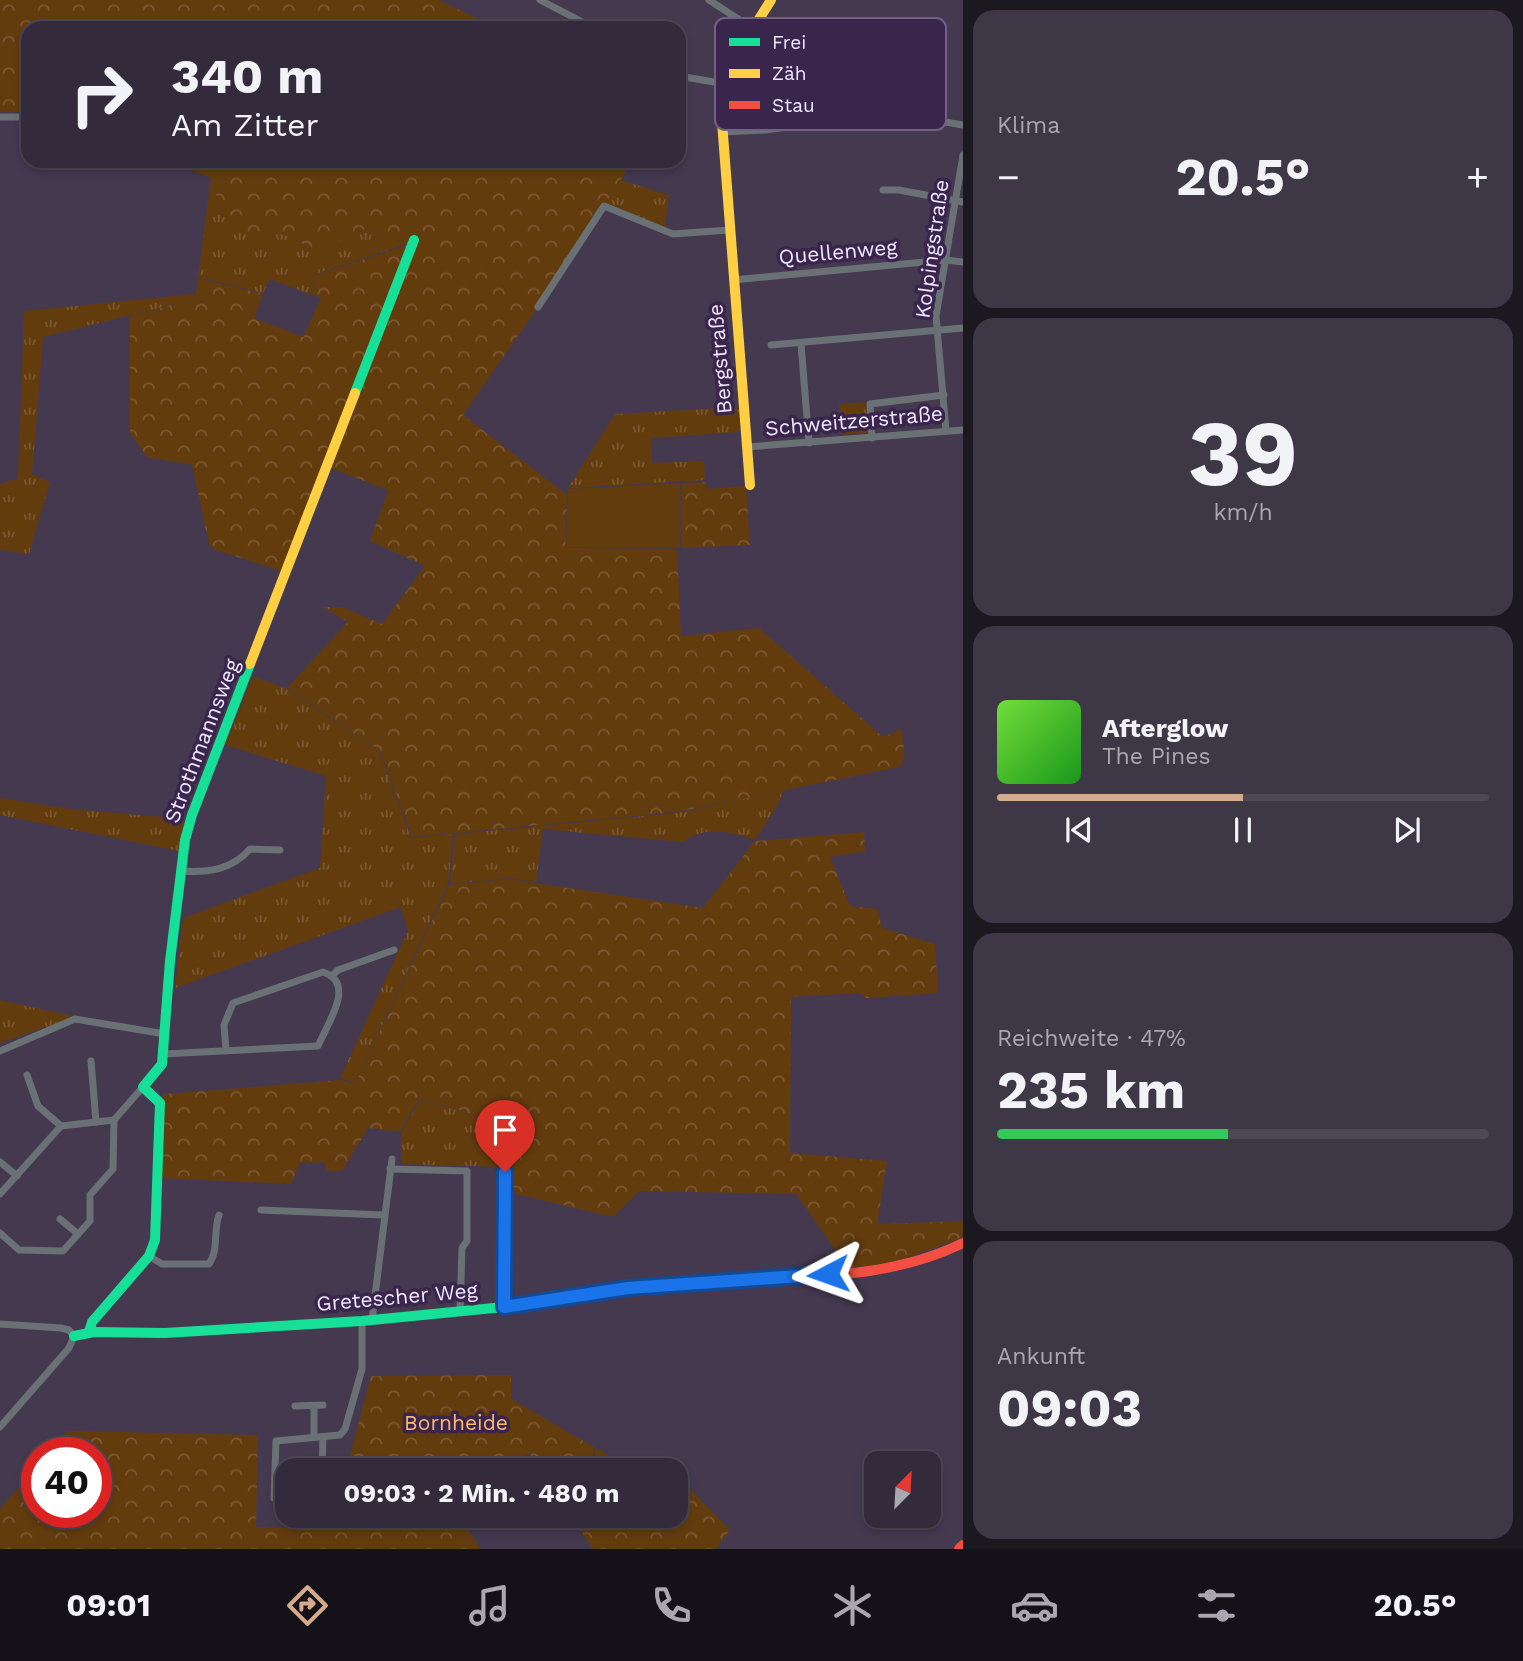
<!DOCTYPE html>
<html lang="de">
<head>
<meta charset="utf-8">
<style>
  :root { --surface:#332b3b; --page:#3e3746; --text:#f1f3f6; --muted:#a9a7af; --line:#4e4755; --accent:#d6ab8b }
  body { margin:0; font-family:"Work Sans",sans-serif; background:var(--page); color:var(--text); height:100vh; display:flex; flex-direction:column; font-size:26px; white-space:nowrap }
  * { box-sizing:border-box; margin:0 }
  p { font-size:23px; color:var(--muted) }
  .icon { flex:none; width:38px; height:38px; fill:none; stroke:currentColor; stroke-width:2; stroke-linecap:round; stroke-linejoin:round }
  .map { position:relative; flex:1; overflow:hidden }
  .panel { display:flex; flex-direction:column; gap:10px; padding:10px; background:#1c1820; width:560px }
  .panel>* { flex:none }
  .hud { position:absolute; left:21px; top:21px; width:665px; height:147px; border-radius:21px; box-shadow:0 4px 10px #0003,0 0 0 2px var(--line); background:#332b3b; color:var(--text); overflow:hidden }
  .needle { width:46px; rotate:24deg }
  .tools { position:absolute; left:864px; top:1451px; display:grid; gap:14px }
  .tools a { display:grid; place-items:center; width:77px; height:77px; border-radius:14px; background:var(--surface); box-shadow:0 4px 10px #0003,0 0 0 2px var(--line); font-size:35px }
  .speed { position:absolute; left:21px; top:1437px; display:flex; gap:14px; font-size:35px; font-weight:700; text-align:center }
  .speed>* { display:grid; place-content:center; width:91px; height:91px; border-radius:50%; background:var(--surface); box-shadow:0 4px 10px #0003,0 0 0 2px var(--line); line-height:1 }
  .speed .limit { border:10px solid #d22; background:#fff; color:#111 }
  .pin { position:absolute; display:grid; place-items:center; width:60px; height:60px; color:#fff; margin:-72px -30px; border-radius:50% 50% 50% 0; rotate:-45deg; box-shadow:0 0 7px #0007 }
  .pin .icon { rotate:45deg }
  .me { position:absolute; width:77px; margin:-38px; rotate:266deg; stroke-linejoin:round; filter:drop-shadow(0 0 5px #0008) }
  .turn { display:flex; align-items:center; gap:24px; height:147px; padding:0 35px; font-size:32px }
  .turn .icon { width:91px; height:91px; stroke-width:2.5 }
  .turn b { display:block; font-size:49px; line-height:60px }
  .big { font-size:52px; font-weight:700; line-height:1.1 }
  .panel .widget { flex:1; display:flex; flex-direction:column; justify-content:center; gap:10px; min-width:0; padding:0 24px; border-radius:21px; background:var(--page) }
  .panel .dial { align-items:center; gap:0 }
  .dial b { font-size:91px; line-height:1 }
  .song { display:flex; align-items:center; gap:21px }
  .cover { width:84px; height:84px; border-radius:10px; background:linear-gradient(135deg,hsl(100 70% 55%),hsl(120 70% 35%)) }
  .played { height:7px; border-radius:4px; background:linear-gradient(90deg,var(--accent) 50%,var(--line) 50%) }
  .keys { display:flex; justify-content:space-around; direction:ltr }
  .heat { display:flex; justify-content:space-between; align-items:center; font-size:38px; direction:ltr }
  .charge { height:10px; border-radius:5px; background:linear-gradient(90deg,#34c759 47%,var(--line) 0) }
  .trip { position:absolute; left:275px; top:1458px; width:413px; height:70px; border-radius:21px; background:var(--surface); box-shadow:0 4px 10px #0003,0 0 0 2px var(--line); font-weight:700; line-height:70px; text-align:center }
  .tab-bar { display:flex; height:112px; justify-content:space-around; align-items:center; background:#141118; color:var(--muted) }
  .tab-bar .icon { width:49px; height:49px }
  .tab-bar .current { color:var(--accent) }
  .tab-bar b { font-size:32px; color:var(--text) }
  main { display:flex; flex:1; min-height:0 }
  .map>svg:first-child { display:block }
  .grass { fill:url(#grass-tufts) }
  .forest { fill:url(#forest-crowns) }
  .garden { fill:#633c0e }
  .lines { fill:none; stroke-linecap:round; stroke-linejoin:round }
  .street { stroke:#697174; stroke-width:7 }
  .fast { stroke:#16e098; stroke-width:10 }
  .slow { stroke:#ffcf43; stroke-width:10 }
  .jam { stroke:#f24e42; stroke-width:10 }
  .route-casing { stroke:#114b97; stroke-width:18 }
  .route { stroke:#1a73e8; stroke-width:12 }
  .labels { text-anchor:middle; stroke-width:7; stroke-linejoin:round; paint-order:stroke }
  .street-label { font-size:21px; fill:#f1e6ff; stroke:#3a264d }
  .park-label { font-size:21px; fill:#fdb76e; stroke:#3a264d }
  .key { fill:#3a264d; stroke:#716082; stroke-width:2 }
  .key-label { font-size:19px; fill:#f1e6ff }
</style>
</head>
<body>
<main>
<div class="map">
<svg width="963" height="1549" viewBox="0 0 963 1549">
  <defs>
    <pattern id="grass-tufts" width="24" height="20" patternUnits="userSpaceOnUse" patternTransform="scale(1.75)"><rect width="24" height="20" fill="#633c0e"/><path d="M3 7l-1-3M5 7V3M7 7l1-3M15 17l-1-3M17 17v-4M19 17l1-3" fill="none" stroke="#7a5832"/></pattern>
    <pattern id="forest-crowns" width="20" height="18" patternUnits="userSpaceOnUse" patternTransform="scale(1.75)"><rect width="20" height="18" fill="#633c0e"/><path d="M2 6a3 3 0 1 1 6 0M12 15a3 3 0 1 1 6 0" fill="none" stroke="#7a5832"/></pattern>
  </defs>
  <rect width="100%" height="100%" fill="#44394f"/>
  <!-- grass -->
  <g class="grass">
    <path d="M 211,178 C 218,200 224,227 249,233 C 259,236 271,232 281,234 C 292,236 300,244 310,247 C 326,250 352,235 366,229 L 407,244 L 318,273 L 309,294 L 270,279 L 263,293 L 198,277 Z"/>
    <path d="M 620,180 L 669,195 L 665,228 L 604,206 Z"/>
    <path d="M 195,294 L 195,299 L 43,337 L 32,474 L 50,482 L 29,554 L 0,550 L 0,484 L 18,478 L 24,311 Z"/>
    <path d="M 866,402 L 869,433 L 842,435 L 839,404 Z"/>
    <path d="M 739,407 L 740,432 L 651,438 L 652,463 L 704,461 L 705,480 L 568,488 L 615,414 Z"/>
    <path d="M 253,676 L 287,689 L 379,751 L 411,838 L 453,834 L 448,884 L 355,1083 L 340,1078 L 408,931 L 401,907 L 175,988 L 183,918 L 320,868 L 326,776 L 225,745 Z"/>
    <path d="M 784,790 L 777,806 L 755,840 C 730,832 705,825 683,842 L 543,829 L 536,882 L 508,878 L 450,884 L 455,834 L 677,813 Z"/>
    <path d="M 0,798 L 70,809 L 185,819 L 179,851 L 0,815 Z"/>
    <path d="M 0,1000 L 76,1017 L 0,1043 Z"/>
    <path d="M 420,1100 L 505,1123 L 502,1167 L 402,1164 L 401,1133 Z"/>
    <path d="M 595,1447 L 611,1457 L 664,1463 L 657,1470 L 594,1470 Z"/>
  </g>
  <!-- forest -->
  <g class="forest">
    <path d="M 0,0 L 439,0 L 496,28 L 28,28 L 28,112 L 0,112 Z"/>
    <path d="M 170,161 L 633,161 L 538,307 L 463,415 L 567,495 L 565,548 L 677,549 L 681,636 L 759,628 L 883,737 L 901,729 C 903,744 908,755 899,767 L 676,812 L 412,837 L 380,751 L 287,688 L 348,622 L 323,607 L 342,607 L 382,624 L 425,566 L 370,541 L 388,490 L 330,468 L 414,246 L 366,229 C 352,235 326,250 310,247 C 300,244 292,236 281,234 C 271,232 259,236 249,233 C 224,227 218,200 211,178 Z"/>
    <path d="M 408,245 L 284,572 L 213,549 L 209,544 L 192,465 L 147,457 L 130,433 L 130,316 L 195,299 L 198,278 L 263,294 L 254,318 L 303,337 L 321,298 L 310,294 L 318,274 Z"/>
    <path d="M 706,482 L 707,489 L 746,486 L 750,545 L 681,548 L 682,483 Z"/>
    <path d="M 864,832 L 865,851 L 830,857 L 850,906 L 877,909 L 882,928 L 935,944 L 938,993 L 867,998 L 859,993 L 791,997 L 790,1153 L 887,1161 L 877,1224 L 963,1221 L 963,1236 L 956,1240 L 893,1263 L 848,1268 L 796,1194 L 639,1191 L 613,1217 L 516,1194 L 504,1167 L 506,1123 L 419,1099 L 400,1132 L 368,1128 L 342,1171 L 327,1171 L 324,1162 L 300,1163 L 291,1184 L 158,1178 L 163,1094 L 340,1080 L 355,1084 L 449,885 L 508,879 L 703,908 L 755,841 Z"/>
    <path d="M 511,1375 L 511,1399 L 594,1447 L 592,1470 L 541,1470 L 530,1454 L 475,1470 L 349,1470 L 348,1463 L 371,1376 Z"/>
    <path d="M 68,1431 L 258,1435 L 256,1527 L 350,1529 L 350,1516 L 459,1516 L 481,1549 L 0,1549 L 0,1509 L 37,1466 L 37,1512 L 96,1512 L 96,1452 L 49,1452 Z"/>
    <path d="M 676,1475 L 730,1530 L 715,1549 L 593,1549 L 571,1516 L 676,1516 Z"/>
  </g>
  <!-- garden -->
  <path class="garden" d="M 680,483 L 680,548 L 566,547 L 568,489 Z"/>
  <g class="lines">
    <!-- street -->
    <g class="street">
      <path d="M 540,0 L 594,28"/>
      <path d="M 709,0 L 752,28"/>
      <path d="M 679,76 L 963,125"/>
      <path d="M 0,117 L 18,117"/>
      <path d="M 722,132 L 765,130 L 825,122 L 831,100"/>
      <path d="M 883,190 L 899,190 L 963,202"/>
      <path d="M 733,280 L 946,260 L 963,262"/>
      <path d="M 538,307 L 604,206 L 673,234 L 729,230"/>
      <path d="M 801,344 L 809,443"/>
      <path d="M 771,345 L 963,328"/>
      <path d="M 946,431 L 936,316 L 963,155"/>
      <path d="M 872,438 L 870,404 L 944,395"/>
      <path d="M 747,447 L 963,430"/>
      <path d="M 181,871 C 207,873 232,870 250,849 L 280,850"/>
      <path d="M 333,975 L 338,970 L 394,950"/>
      <path d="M 0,1051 L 75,1019 L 165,1034"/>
      <path d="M 163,1054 L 318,1046 C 327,1024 357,983 323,972 L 233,1003 L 224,1025 L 226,1051"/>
      <path d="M 91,1061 L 96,1122"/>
      <path d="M 27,1075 L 38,1106 L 61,1126"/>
      <path d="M 0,1162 L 17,1176"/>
      <path d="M 390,1169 L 467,1171 L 467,1241 L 462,1248 L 460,1311"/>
      <path d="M 0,1194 L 61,1126 L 114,1120 L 143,1087"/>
      <path d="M 261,1210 L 384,1215"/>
      <path d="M 60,1219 L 78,1234"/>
      <path d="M 0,1233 L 19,1250 L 63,1251 L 90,1221 L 90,1195 L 113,1169 L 114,1120"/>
      <path d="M 149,1256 L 162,1264 L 209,1264 C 219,1250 213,1231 219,1215"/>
      <path d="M 504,1307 L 505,1172"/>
      <path d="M 372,1320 L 392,1159"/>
      <path d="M 0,1324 L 61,1328 L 69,1330 L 74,1336 L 69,1348 L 0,1427"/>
      <path d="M 295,1406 L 323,1405"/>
      <path d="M 314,1406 L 314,1437"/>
      <path d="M 322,1470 L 323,1437"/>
      <path d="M 287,1499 L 274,1498 L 276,1441 L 340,1435 L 345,1429 L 362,1369 L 362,1321"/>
    </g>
    <!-- fast -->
    <g class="fast">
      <path d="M 355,393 L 414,240"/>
      <path d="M 89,1332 L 92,1322 L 149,1256 L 155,1240 L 160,1103 L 143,1087 L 162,1064 L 170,961 L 185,840 L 192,815 L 250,664"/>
      <path d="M 74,1336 L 94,1332 L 165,1333 L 362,1321 L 504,1307 L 628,1288 L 737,1281"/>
    </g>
    <!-- slow -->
    <g class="slow">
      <path d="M 750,485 L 719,83 L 771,0"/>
      <path d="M 250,664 L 355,393"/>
    </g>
    <!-- jam -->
    <g class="jam">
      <path d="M 737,1281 C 813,1276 893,1278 963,1243"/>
      <path d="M 959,1549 L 963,1545"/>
    </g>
  </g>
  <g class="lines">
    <defs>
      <path id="route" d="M 505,1172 L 504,1307 L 628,1288 L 828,1274"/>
    </defs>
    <!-- route casing -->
    <use href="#route" class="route-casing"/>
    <!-- route -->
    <use href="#route" class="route"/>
  </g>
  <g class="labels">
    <!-- street labels -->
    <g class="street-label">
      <text transform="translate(932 249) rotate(-82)" y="7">Kolpingstraße</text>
      <text transform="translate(838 252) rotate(-5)" y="7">Quellenweg</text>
      <text transform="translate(720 359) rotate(-95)" y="7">Bergstraße</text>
      <text transform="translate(854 421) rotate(-5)" y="7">Schweitzerstraße</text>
      <text transform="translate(202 741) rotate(-69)" y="7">Strothmannsweg</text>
      <text transform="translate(397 1297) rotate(-5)" y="7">Gretescher Weg</text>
    </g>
    <!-- park labels -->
    <g class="park-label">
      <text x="456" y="1430">Bornheide</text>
    </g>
  </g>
  <!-- legend -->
  <rect x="715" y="18" width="231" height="112" rx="10" class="key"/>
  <rect x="729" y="38" width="31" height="8" fill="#16e098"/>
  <rect x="729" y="69" width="31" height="9" fill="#ffcf43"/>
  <rect x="729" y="101" width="31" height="8" fill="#f24e42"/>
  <g class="key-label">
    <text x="772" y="49">Frei</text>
    <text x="772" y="80">Zäh</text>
    <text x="772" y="112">Stau</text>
  </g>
</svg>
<div class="tools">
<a><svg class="needle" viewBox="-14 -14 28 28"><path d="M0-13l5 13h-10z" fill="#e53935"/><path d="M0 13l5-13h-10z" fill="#a9a7af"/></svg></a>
</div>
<div class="speed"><div class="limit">40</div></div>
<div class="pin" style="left:505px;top:1172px;background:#d93025"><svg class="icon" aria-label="arrive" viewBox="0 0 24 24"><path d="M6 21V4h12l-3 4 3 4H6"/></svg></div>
<svg class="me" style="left:828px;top:1274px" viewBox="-20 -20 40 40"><path d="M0-17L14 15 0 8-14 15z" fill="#1a73e8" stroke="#fff" stroke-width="4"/></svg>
<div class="trip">09:03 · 2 Min. · 480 m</div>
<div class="hud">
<div class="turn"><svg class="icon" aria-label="right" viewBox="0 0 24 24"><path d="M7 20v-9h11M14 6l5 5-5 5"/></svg><div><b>340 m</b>Am Zitter</div></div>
</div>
</div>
<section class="panel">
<div class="widget"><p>Klima</p>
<div class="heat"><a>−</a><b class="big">20.5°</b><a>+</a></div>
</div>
<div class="widget dial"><b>39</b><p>km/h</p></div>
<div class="widget">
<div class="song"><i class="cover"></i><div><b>Afterglow</b><p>The Pines</p></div></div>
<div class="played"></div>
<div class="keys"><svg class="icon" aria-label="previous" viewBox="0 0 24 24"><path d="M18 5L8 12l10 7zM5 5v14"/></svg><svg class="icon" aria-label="pause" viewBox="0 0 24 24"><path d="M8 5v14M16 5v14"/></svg><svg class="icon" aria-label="next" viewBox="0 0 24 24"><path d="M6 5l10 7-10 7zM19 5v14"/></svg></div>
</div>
<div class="widget"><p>Reichweite · 47%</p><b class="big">235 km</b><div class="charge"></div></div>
<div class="widget"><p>Ankunft</p><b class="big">09:03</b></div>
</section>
</main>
<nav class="tab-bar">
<b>09:01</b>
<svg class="icon current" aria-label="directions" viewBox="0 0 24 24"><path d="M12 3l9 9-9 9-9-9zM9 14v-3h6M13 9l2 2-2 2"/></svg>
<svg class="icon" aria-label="music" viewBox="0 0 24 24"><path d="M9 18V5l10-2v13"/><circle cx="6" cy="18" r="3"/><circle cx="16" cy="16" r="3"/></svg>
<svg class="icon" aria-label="phone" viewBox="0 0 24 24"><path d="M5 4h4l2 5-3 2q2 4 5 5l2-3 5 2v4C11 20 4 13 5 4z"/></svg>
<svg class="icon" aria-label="climate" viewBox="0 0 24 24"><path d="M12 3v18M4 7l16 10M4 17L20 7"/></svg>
<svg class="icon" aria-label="car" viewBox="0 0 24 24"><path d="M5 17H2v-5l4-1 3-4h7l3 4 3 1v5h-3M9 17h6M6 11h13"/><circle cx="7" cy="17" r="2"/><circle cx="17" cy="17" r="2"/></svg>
<svg class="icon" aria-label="filters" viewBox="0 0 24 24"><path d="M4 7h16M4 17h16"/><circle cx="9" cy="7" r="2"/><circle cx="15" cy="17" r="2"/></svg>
<b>20.5°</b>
</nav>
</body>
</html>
